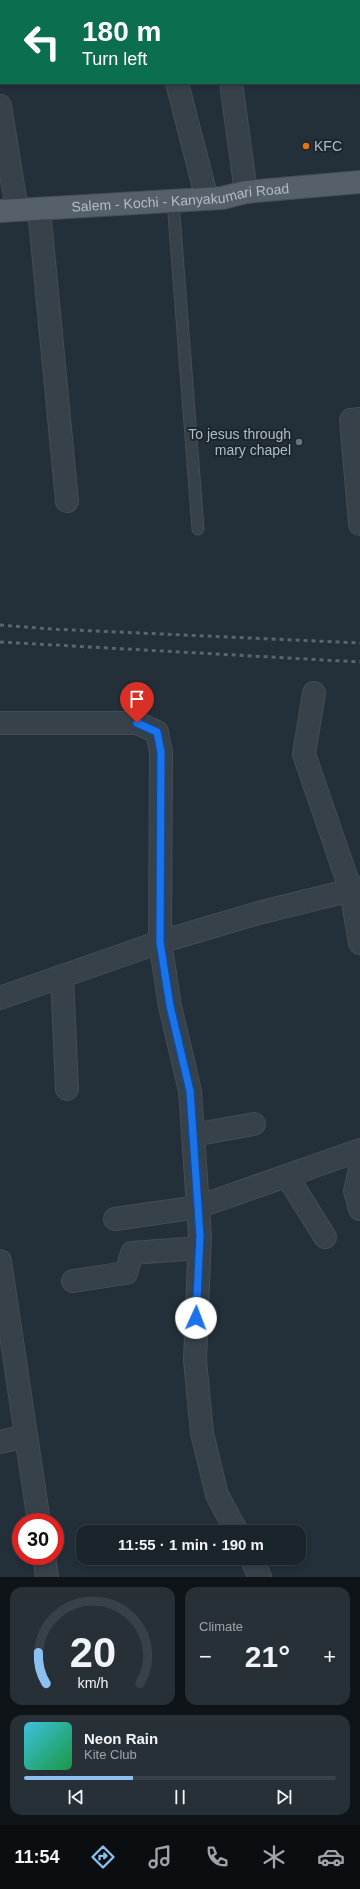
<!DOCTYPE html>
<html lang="en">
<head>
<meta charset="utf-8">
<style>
  :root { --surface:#1a242b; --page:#273037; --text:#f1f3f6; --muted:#9fa4a9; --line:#384147; --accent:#8bc0f1 }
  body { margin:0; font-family:Helvetica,sans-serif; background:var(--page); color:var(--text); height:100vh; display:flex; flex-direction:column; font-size:15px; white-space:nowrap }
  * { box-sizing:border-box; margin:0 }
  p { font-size:13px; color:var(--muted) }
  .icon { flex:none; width:22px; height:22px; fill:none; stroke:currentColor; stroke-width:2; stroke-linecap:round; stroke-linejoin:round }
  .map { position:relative; height:1577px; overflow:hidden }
  .details { display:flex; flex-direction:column; gap:10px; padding:10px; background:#0e1418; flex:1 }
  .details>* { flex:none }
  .top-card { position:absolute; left:0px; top:0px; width:360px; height:84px; box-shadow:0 2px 6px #0003,0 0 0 1px var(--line); background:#0b6e4f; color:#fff; overflow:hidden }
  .speed { position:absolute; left:12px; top:1513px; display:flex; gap:8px; font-size:20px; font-weight:700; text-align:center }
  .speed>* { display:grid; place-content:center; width:52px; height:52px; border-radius:50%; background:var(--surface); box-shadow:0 2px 6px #0003,0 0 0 1px var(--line); line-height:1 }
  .speed .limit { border:6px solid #d22; background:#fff; color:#111 }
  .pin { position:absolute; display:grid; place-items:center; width:34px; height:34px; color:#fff; margin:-41px -17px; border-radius:50% 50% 50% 0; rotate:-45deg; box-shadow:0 0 4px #0007 }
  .pin .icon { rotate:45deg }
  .me { position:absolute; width:44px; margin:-22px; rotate:2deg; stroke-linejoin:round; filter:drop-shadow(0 0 3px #0008) }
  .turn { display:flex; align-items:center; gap:14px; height:84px; padding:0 16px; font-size:18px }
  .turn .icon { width:52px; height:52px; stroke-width:2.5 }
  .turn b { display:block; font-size:28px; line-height:34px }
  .big { font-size:30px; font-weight:600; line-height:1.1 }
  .details .widget { flex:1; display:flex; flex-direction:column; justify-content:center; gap:6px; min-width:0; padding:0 14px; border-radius:12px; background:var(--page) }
  .details .dial { align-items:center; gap:0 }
  .dial svg { height:104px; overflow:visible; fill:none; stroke:var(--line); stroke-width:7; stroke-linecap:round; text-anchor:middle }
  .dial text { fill:var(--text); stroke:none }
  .song { display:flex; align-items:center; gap:12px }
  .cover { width:48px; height:48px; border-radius:6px; background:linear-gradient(135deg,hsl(190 70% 55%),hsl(140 70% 35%)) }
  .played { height:4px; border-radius:2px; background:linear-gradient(90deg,var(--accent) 35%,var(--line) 35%) }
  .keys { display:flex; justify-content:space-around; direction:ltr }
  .heat { display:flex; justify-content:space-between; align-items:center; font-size:22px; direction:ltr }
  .details .tiles { flex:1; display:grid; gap:10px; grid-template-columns:1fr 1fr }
  .widget:last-child { grid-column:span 2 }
  .trip { position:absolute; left:76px; top:1525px; width:230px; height:40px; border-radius:12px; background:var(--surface); box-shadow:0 2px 6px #0003,0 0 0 1px var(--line); font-weight:600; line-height:40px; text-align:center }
  .dock { display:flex; height:64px; justify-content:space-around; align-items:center; background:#0a0e11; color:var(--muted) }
  .dock .icon { width:28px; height:28px }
  .dock .active { color:var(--accent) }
  .dock b { font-size:18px; color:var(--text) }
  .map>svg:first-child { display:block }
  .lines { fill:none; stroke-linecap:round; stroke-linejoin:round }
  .lane-casing { stroke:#434d56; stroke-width:13 }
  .street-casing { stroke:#434d56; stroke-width:24 }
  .primary-casing { stroke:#434d56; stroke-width:24 }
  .lane { stroke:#37414a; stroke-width:11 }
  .street { stroke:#37414a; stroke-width:22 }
  .primary { stroke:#55606a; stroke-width:22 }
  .rail { stroke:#596670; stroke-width:3; stroke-dasharray:4 4; stroke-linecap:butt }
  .route-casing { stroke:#114b97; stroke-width:10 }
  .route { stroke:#1a73e8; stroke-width:7 }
  .food-dot { fill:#e8710a; stroke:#1c262e; stroke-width:1.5 }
  .worship-dot { fill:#6b7280; stroke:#1c262e; stroke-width:1.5 }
  .labels { text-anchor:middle; stroke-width:4; stroke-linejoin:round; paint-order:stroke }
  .poi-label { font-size:14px; fill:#b2bcc6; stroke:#1c262e; text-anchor:start }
  .street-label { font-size:14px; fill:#b2bcc6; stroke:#1c262e }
</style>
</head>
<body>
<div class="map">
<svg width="360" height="1577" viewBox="0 0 360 1577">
  <rect width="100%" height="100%" fill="#233039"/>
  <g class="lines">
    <defs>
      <path id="lane" d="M 173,201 L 198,529"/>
      <g id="street">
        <path d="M 25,0 L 26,1"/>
        <path d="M 159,0 L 160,1"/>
        <path d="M 258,0 L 258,1"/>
        <path d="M 359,19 L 360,19"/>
        <path d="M 177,83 L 207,199"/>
        <path d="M 231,83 L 246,192"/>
        <path d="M 0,106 L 17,210"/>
        <path d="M 39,209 L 67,501"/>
        <path d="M 360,419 L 351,420 L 360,524"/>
        <path d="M 314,693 L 304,754 L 351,891 L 360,943"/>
        <path d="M 0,723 L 137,723 L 157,732 L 161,752 L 160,942 L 262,912 L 360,888"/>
        <path d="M 62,976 L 67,1089"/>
        <path d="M 0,998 L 160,942 L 170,1006 L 190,1091 L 200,1236 L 195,1360 L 202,1433 L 217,1495 L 237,1532"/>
        <path d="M 193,1135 L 254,1124"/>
        <path d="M 360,1169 L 355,1191 L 360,1209"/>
        <path d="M 287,1176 L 325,1237"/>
        <path d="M 115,1219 L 198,1207 L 360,1150"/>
        <path d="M 0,1261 L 39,1522"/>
        <path d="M 73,1281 L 126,1273 L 132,1253 L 199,1248"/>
        <path d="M 0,1442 L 26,1436"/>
        <path d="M 44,1556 L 47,1577"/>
        <path d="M 251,1558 L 260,1577"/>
      </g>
      <g id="primary">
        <path id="s1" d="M 0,211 L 222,198 L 246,192 L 360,182"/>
      </g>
    </defs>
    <!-- lane casing -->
    <use href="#lane" class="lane-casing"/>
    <!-- street casing -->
    <use href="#street" class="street-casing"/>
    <!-- primary casing -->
    <use href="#primary" class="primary-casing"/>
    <!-- lane -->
    <use href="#lane" class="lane"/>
    <!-- street -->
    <use href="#street" class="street"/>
    <!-- primary -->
    <use href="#primary" class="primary"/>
    <!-- rail -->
    <g class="rail">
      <path d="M 0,625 L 51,629 L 360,643"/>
      <path d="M 0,642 L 360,662"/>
    </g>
  </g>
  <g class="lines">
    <defs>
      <path id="route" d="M 137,723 L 157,732 L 161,752 L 160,942 L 170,1006 L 190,1091 L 200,1236 L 196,1318"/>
    </defs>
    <!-- route casing -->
    <use href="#route" class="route-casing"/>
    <!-- route -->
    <use href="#route" class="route"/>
  </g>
  <!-- markers -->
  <circle class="food-dot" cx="306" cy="146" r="4"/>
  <circle class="worship-dot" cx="299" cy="442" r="4"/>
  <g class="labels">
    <!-- poi labels -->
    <g class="poi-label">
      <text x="314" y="151">KFC</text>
      <text x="291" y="439" text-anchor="end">To jesus through<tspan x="291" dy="16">mary chapel</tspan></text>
    </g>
    <!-- street labels -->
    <g class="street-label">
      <text dy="5" stroke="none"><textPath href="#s1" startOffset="181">Salem - Kochi - Kanyakumari Road</textPath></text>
    </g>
  </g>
</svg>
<div class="speed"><div class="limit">30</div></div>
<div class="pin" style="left:137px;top:723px;background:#d93025"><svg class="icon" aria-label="arrive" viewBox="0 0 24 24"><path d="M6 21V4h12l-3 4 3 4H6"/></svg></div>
<svg class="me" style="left:196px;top:1318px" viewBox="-20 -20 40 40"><circle r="19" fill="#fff"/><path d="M0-13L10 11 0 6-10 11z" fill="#1a73e8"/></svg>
<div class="trip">11:55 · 1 min · 190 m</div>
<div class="top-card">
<div class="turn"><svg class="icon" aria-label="left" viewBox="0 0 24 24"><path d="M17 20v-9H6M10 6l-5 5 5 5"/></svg><div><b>180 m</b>Turn left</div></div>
</div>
</div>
<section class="details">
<div class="tiles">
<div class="widget dial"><svg viewBox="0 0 100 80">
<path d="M14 69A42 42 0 1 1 86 69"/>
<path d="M14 69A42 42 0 0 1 8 45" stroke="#8bc0f1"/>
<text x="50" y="56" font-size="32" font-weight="700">20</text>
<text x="50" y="72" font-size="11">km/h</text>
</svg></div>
<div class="widget"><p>Climate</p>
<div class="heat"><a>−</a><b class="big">21°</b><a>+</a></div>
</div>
<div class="widget">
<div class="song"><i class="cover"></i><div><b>Neon Rain</b><p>Kite Club</p></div></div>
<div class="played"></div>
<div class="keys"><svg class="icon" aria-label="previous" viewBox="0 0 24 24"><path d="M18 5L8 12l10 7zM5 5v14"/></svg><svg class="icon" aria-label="pause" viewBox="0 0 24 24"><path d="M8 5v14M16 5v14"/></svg><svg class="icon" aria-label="next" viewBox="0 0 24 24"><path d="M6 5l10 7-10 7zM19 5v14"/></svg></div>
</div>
</div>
</section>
<nav class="dock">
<b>11:54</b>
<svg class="icon active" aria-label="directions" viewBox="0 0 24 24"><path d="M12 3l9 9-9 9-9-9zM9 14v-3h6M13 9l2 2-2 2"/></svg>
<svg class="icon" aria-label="music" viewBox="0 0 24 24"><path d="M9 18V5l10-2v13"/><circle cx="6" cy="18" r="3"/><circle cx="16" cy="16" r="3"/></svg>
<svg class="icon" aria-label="phone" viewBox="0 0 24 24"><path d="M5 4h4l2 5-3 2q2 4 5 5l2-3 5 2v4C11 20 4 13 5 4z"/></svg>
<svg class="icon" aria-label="climate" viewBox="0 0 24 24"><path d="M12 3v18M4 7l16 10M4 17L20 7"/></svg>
<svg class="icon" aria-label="car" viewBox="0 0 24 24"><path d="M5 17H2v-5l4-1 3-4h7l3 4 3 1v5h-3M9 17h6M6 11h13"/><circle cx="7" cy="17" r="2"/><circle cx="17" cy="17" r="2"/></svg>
</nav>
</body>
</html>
